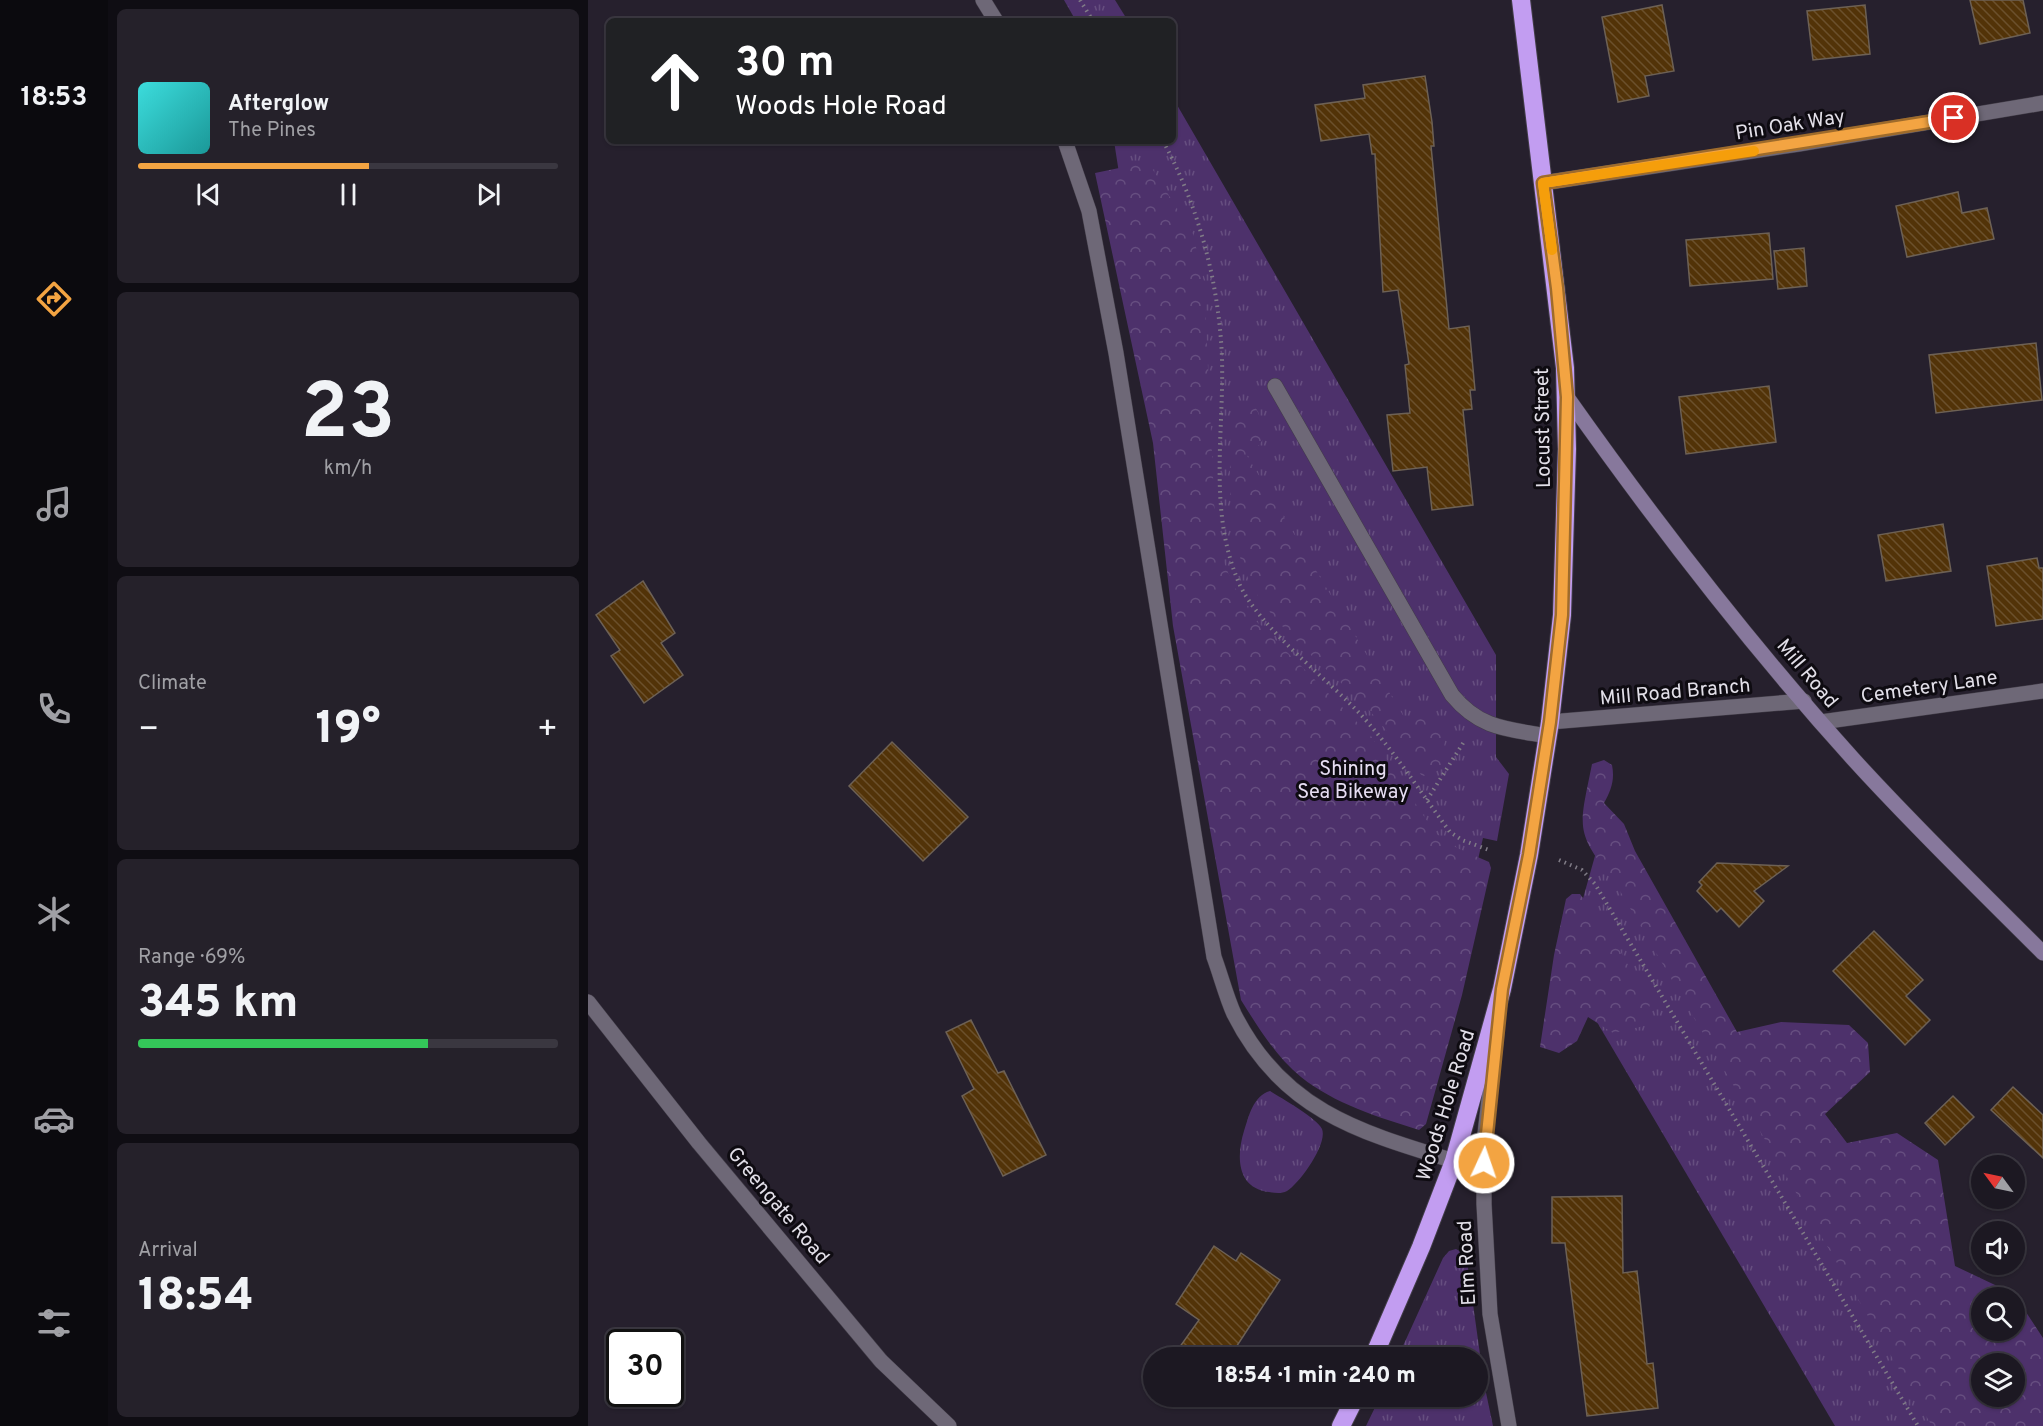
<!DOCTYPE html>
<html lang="en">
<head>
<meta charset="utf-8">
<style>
  :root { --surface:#1c1822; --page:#25212a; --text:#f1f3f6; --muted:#a0a0a5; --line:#3a3740; --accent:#f3a442 }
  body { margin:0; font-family:Overpass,sans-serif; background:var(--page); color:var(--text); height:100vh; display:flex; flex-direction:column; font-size:22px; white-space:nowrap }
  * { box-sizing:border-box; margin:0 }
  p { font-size:20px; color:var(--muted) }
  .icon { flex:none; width:33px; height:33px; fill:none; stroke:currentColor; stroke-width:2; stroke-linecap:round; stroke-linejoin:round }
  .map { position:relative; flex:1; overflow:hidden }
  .drawer { display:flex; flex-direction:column; gap:9px; padding:9px; background:#0f0d13; width:480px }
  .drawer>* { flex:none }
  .guide { position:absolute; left:18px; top:18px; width:570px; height:126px; border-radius:9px; box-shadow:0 2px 4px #0004,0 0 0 2px var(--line); background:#202124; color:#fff; overflow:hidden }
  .needle { width:39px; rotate:303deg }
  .fabs { position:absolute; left:1383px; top:1155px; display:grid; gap:12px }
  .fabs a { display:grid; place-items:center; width:54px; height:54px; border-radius:50%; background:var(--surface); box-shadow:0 2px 4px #0004,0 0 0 2px var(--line); font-size:30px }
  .speed { position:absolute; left:18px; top:1329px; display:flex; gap:12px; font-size:30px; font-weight:700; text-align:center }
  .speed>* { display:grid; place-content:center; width:78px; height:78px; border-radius:50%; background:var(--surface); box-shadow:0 2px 4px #0004,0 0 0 2px var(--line); line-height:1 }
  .speed .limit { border:3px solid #111; border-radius:9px; background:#fff; color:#111 }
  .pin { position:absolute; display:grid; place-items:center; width:51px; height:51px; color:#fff; margin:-26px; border:3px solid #fff; border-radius:50%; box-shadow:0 2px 6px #0007 }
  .me { position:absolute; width:66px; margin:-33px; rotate:3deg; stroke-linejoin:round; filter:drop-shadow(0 0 4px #0008) }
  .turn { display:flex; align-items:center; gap:21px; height:126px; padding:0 30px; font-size:27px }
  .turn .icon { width:78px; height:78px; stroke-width:2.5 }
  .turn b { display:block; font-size:42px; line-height:51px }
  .big { font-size:45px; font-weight:800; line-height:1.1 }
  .drawer .tile { flex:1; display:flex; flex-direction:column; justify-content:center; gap:9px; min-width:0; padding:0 21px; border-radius:9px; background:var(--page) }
  .drawer .dial { align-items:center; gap:0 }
  .dial b { font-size:78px; line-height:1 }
  .song { display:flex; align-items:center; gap:18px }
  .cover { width:72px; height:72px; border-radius:9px; background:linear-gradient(135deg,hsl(180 70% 55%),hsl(180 70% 35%)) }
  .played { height:6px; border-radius:3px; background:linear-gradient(90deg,var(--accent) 55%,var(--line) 55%) }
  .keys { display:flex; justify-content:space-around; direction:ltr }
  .heat { display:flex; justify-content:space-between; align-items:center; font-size:33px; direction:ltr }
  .charge { height:9px; border-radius:4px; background:linear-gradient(90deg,#34c759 69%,var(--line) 0) }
  .trip { position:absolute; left:555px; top:1347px; width:345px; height:60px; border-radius:30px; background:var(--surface); box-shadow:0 2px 4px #0004,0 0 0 2px var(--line); font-weight:800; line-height:60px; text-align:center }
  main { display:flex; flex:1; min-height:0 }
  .dock { display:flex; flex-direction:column; width:108px; justify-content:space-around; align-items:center; background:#0b0a0e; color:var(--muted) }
  .dock .icon { width:42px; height:42px }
  .dock .selected { color:var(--accent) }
  .dock b { font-size:27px; color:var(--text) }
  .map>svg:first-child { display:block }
  .grass { fill:url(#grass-tufts) }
  .forest { fill:url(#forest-crowns); fill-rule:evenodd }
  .building { fill:url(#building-back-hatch); stroke:#6d6155; stroke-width:1.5 }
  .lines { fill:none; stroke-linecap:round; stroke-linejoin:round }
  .lane-casing { stroke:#423d48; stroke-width:16 }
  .street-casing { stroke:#423d48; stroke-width:16 }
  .secondary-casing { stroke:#423d48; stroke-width:16 }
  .highway-casing { stroke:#423d48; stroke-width:20 }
  .path { stroke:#807c87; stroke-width:4; stroke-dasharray:1.5 4.5; stroke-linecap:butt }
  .lane { stroke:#6e6877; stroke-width:15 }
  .street { stroke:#6e6877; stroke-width:15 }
  .secondary { stroke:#87789c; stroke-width:15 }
  .highway { stroke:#c29df1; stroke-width:18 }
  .route-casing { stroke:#9e6b2b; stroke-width:15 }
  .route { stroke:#f3a442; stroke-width:10 }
  .slow { stroke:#f59e0b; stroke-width:10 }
  .labels { text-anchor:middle; stroke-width:6; stroke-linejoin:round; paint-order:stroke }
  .street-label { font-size:20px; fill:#e2dfe8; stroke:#0e0b11 }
  .park-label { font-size:20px; fill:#e7def3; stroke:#0e0b11 }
</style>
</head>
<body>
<main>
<nav class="dock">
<b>18:53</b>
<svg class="icon selected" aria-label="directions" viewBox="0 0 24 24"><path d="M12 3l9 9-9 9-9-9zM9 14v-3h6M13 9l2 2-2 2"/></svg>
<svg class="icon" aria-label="music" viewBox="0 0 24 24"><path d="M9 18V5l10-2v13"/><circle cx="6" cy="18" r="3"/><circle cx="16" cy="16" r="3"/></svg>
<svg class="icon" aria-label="phone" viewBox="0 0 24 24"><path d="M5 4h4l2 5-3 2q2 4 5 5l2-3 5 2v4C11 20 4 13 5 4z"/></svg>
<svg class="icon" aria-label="climate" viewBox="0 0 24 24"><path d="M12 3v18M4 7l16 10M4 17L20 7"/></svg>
<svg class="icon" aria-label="car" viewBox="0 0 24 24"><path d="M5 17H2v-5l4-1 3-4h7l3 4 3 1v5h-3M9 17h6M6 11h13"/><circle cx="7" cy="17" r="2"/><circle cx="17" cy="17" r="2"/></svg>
<svg class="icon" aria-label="filters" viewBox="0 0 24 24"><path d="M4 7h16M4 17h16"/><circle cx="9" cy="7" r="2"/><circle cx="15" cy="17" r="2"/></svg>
</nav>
<section class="drawer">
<div class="tile">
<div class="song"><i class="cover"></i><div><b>Afterglow</b><p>The Pines</p></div></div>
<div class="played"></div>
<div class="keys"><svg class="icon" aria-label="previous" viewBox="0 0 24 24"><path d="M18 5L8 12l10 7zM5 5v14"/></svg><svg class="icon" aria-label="pause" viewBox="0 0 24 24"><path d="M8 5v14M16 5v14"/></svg><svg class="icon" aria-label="next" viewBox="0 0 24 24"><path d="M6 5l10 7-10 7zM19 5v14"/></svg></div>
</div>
<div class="tile dial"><b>23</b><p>km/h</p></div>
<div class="tile"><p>Climate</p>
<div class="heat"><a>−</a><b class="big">19°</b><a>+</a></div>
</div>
<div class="tile"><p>Range · 69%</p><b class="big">345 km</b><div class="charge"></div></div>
<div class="tile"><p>Arrival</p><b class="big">18:54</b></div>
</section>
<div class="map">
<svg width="1455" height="1426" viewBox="0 0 1455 1426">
  <defs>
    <pattern id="grass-tufts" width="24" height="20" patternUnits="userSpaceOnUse" patternTransform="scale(1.5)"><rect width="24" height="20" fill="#4d316b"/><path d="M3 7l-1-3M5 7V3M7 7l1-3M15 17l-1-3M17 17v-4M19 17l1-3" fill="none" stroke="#664e80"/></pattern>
    <pattern id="forest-crowns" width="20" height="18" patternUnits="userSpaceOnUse" patternTransform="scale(1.5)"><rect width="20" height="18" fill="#4d316b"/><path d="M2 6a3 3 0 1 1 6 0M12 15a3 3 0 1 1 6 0" fill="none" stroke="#664e80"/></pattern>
    <pattern id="building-back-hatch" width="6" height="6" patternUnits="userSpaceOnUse" patternTransform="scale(1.5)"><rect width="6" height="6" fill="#523308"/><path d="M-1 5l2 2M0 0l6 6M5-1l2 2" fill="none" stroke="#6b502c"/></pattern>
  </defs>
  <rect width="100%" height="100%" fill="#26202d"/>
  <!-- grass -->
  <g class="grass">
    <path d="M 476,0 L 527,0 L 540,21 L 488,21 Z"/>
    <path d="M 585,98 L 908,655 L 908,757 L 921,774 L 909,841 L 895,838 L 868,953 L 657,981 L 526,141 L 585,141 Z"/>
    <path d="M 1012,838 L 1348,1426 L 1247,1426 L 976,966 Z"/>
    <path d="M 682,1091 C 693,1098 729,1118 734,1129 C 740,1144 711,1184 699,1191 C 693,1194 688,1193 681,1192 C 649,1188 648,1157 656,1131 C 661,1116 665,1096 682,1091 Z"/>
    <path d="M 868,1249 L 875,1253 L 879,1261 L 896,1383 L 905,1426 L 778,1426 L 792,1397 L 890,1396 L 890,1358 L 810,1357 L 855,1258 L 861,1251 Z"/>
  </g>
  <!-- forest -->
  <g class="forest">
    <path d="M 560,162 L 605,234 L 616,282 L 628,541 L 644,583 L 668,621 L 783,736 L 847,833 L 869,848 L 901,862 L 903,868 L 874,995 L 838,1124 L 831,1130 C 790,1117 747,1104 713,1077 C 688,1057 670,1027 653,1000 L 585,626 L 565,443 L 507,173 Z"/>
    <path d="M 652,406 L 668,408 L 679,434 L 671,445 L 658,454 L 819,722 L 830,716 L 840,718 L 857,739 L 854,765 L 842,775 L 834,776 C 814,750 796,725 773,702 C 739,668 679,621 660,578 C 636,525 642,467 644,411 Z"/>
    <path d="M 1016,760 L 1024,765 C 1027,780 1023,790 1016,803 L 1036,824 L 1047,851 L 1149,1032 L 1193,1022 L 1261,1025 L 1280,1043 L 1282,1072 L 1237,1114 L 1259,1143 L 1309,1133 L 1350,1160 L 1367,1266 L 1426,1294 L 1455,1338 L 1455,1426 L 1344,1426 L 1028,884 C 986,830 991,830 1004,764 ZM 1394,1298 L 1426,1298 L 1426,1330 L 1394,1330 ZM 1394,1364 L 1426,1364 L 1426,1396 L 1394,1396 Z"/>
    <path d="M 984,894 L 992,894 L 1026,940 L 1062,1004 L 1056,1026 L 1025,1033 L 1000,1017 L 989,1041 L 971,1053 L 952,1047 L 966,955 L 978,899 Z"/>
  </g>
  <!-- building -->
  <g class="building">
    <path d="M 1382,0 L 1435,0 L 1442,33 L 1392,44 Z"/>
    <path d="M 1074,5 L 1086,71 L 1057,76 L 1061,96 L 1030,102 L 1014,17 Z"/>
    <path d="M 1277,5 L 1282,54 L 1225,60 L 1219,11 Z"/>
    <path d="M 837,76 L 844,122 L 846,146 L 843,146 L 861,329 L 881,326 L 887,390 L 882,390 L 884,409 L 875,410 L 885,505 L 844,510 L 839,467 L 805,471 L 799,415 L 822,413 L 817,365 L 821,364 L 810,290 L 795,292 L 787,154 L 784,154 L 781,134 L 733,141 L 727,105 L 777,98 L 775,85 Z"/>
    <path d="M 1370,192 L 1374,213 L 1399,208 L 1406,239 L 1319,257 L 1308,206 Z"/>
    <path d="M 1181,233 L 1185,279 L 1102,286 L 1098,240 Z"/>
    <path d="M 1216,248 L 1219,286 L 1190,289 L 1186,251 Z"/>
    <path d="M 1448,343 L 1454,400 L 1348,413 L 1341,355 Z"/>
    <path d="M 1181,386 L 1188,442 L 1098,454 L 1091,397 Z"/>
    <path d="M 1355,524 L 1363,571 L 1298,581 L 1290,535 Z"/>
    <path d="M 1449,558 L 1451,568 L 1455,568 L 1455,619 L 1408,626 L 1399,566 Z"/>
    <path d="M 55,581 L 87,633 L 73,643 L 95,675 L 56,703 L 23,656 L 32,650 L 8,615 Z"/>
    <path d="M 304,742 L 380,817 L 335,861 L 261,786 Z"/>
    <path d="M 1129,863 L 1200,866 L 1166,891 L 1176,901 L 1151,927 L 1133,908 L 1129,912 L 1109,891 L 1114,885 L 1111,882 Z"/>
    <path d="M 1286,931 L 1335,980 L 1318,996 L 1342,1020 L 1317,1045 L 1245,971 Z"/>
    <path d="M 383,1020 L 410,1073 L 416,1071 L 458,1155 L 415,1176 L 374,1096 L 386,1089 L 358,1032 Z"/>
    <path d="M 1425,1087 L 1455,1115 L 1455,1158 L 1403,1110 Z"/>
    <path d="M 1365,1096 L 1386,1117 L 1357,1145 L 1337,1123 Z"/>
    <path d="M 1034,1196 L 1035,1273 L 1049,1271 L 1059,1364 L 1065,1363 L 1070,1408 L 999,1416 L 977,1243 L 964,1243 L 964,1197 Z"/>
    <path d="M 626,1246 L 648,1261 L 653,1253 L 692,1280 L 641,1358 L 606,1358 L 591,1348 L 611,1320 L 588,1304 Z"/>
  </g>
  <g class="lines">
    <defs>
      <g id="lane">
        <path d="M 395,0 L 408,21"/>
        <path d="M 477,141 L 501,211 L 528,353 L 626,957 C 633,976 638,996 646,1014 C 694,1110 771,1132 866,1161"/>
        <path d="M 687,386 L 864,695 C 892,729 919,729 960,736"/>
      </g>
      <g id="street">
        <path d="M 955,183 L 1211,144 L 1455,103"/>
        <path d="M 962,722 L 1216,701"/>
        <path d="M 1233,722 L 1455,691"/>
        <path d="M 0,1002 L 111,1143 L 293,1361 L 361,1426"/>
        <path d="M 909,1030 L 896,1142 L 896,1204 L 902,1314 L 921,1426"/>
      </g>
      <path id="secondary" d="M 979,397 C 1068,523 1163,646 1267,761 C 1327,827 1392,890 1455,953"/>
      <g id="highway">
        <path d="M 785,1358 L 833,1247 L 866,1161 L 914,989 L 941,855 L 962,722 L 974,615 L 979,449 L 977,368 L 933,0"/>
        <path d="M 753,1426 L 768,1396"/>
      </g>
    </defs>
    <!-- lane casing -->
    <use href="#lane" class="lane-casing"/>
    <!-- street casing -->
    <use href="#street" class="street-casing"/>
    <!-- secondary casing -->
    <use href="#secondary" class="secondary-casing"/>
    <!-- highway casing -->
    <use href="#highway" class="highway-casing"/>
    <!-- path -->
    <g class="path">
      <path d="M 492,0 L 505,21"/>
      <path d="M 575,141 C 611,207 631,283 634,358 C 636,434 620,512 651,583 C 670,627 740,679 774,716 C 807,752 833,793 862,832 L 874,840 L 901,850"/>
      <path d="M 839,800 L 877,740"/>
      <path d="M 971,860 L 994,870 L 1007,884 L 1330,1426"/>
    </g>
    <!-- lane -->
    <use href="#lane" class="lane"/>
    <!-- street -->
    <use href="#street" class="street"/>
    <!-- secondary -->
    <use href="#secondary" class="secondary"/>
    <!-- highway -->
    <use href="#highway" class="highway"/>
  </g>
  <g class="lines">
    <defs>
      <path id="route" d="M 896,1163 L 914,989 L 941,855 L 962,722 L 974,615 L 979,397 L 969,288 L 955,183 L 1366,118"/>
    </defs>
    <!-- route casing -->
    <use href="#route" class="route-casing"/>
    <!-- route -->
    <use href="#route" class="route"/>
    <!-- slow -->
    <path class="slow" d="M 964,250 L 955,183 L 1166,151"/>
  </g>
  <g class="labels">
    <!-- street labels -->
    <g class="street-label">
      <text transform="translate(1202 124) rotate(-9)" y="7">Pin Oak Way</text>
      <text transform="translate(954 428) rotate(-91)" y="7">Locust Street</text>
      <text transform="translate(1220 673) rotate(50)" y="7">Mill Road</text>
      <text transform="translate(1341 686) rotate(-8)" y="7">Cemetery Lane</text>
      <text transform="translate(1087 691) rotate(-5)" y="7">Mill Road Branch</text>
      <text transform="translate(857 1105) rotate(-73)" y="7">Woods Hole Road</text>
      <text transform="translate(191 1205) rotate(50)" y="7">Greengate Road</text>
      <text transform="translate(878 1263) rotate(-93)" y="7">Elm Road</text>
    </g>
    <!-- park labels -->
    <g class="park-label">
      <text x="765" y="775">Shining<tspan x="765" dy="23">Sea Bikeway</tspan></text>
    </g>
  </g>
</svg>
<div class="fabs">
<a><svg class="needle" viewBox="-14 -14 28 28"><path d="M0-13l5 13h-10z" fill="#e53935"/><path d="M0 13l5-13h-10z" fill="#a0a0a5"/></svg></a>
<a><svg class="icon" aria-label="sound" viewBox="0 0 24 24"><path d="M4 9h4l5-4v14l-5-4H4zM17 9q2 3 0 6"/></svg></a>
<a><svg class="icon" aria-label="search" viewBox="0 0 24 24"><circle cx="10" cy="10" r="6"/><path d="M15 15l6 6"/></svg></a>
<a><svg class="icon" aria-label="layers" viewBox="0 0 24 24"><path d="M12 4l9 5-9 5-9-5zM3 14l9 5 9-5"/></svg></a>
</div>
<div class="speed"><div class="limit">30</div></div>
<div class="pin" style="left:1366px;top:118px;background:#d93025"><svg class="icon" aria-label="arrive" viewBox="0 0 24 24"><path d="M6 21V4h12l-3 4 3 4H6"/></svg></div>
<svg class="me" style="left:896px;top:1163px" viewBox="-20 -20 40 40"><circle r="17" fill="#f3a442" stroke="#fff" stroke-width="3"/><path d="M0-11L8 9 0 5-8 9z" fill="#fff"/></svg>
<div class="trip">18:54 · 1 min · 240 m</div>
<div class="guide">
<div class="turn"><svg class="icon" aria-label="ahead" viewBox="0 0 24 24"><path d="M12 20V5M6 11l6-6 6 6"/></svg><div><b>30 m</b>Woods Hole Road</div></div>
</div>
</div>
</main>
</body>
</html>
